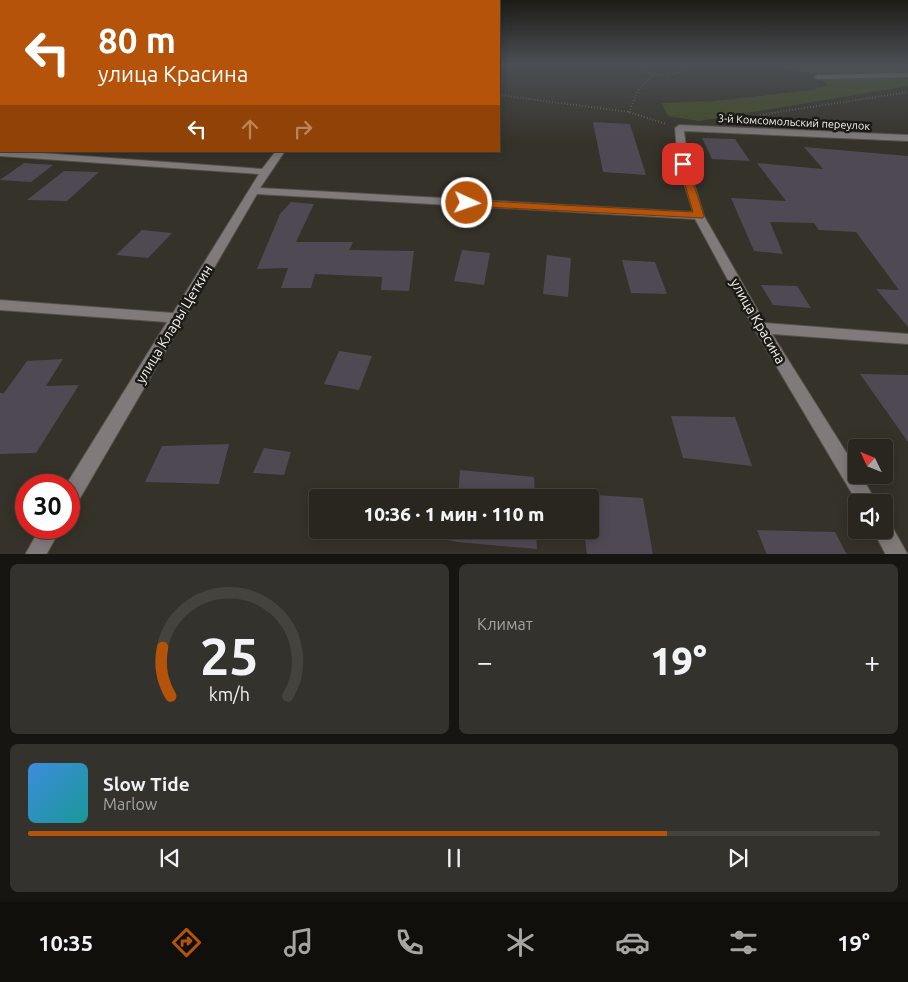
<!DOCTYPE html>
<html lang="ru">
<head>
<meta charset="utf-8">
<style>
  :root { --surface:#28261f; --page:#34322c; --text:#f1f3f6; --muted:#a5a5a4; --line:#44433d; --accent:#b45309 }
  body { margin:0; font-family:Ubuntu,sans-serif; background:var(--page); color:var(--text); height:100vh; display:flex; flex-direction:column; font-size:19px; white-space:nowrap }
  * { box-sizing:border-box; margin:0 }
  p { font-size:16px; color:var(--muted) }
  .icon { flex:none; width:28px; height:28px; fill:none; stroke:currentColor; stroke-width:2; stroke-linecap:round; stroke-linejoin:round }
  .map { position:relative; height:554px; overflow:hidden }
  .panel { display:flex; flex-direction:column; gap:10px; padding:10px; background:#161511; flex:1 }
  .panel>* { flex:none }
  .hud { position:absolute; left:0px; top:0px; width:500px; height:152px; box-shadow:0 2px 12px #0003,0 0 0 1px var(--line); background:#b45309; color:#fff; overflow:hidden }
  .needle { width:32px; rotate:313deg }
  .fabs { position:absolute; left:848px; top:439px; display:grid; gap:10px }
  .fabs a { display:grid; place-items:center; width:45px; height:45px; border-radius:5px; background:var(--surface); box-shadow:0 2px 12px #0003,0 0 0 1px var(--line); font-size:25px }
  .speed { position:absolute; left:15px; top:474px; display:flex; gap:10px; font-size:25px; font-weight:700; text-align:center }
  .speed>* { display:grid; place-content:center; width:65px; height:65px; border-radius:50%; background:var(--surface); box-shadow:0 2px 12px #0003,0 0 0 1px var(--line); line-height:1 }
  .speed .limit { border:8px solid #d22; background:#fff; color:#111 }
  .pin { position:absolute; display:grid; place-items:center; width:42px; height:42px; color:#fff; margin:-21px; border-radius:10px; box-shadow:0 2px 8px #0006 }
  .me { position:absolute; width:55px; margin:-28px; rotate:93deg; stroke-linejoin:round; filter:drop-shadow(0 0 4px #0008) }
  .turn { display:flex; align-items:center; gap:18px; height:105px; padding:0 15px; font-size:22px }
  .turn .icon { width:65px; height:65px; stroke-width:2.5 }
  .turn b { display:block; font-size:35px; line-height:42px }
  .lanes { display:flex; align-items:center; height:48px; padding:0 15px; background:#0003; justify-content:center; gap:25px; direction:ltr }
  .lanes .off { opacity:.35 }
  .big { font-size:38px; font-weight:800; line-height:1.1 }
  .panel .card { flex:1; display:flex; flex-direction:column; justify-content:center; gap:8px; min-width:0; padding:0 18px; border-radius:8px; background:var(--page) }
  .panel .dial { align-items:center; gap:0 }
  .dial svg { height:130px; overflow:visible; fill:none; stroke:var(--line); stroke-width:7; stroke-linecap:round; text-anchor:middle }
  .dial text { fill:var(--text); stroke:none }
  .song { display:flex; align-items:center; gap:15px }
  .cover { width:60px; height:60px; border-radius:8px; background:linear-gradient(135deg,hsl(210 70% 55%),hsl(180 70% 35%)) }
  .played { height:5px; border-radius:2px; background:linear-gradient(90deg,var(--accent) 75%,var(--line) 75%) }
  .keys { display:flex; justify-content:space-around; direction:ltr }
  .heat { display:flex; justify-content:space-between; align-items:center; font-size:28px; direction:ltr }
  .panel .tiles { flex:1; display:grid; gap:10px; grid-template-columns:1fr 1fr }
  .card:last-child { grid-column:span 2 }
  .trip { position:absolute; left:309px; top:489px; width:290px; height:50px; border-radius:5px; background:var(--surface); box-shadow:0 2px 12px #0003,0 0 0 1px var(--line); font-weight:800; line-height:50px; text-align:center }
  .menu { display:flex; height:80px; justify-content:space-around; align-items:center; background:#100f0c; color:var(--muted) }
  .menu .icon { width:35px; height:35px }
  .menu .current { color:var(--accent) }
  .menu b { font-size:22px; color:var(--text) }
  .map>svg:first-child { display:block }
  .green { fill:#424e23 }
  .building { fill:#4f4953 }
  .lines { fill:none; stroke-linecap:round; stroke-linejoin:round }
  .minor-casing { stroke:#545148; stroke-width:2 }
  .path { stroke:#8c8a82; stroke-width:2; stroke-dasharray:0.5 2.5; stroke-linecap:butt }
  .minor { fill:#807a7b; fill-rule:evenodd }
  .route { fill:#b45309; stroke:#753606 }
  .labels { text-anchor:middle; stroke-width:5; stroke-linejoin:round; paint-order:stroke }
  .far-street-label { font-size:11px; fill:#f5f3ed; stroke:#1b1a16 }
  .street-label { font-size:14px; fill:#f5f3ed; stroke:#1b1a16 }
</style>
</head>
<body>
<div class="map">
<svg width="908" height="555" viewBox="0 0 908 555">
  <rect width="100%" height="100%" fill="#353229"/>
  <!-- green -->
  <path class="green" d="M 778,64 L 908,64 L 908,86 L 699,121 L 668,116 L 661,103 L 715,101 L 811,90 L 827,85 L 813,73 L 786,69 Z"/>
  <!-- building -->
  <g class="building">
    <path d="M 593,122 L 630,124 L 646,175 L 603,172 Z"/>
    <path d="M 702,138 L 735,139 L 750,161 L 712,159 Z"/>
    <path d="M 804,147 L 908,156 L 908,327 L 876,289 L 899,290 L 856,232 L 819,230 L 814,223 L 770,222 L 783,254 L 754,251 L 731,198 L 786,201 L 757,163 L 823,169 Z"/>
    <path d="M 24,163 L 53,165 L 31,182 L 0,180 Z"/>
    <path d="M 64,171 L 99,172 L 67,201 L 27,200 Z"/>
    <path d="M 291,202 L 314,204 L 296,242 L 353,242 L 349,250 L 414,251 L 409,291 L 381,290 L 382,277 L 315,274 L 311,288 L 281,288 L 288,268 L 257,269 L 280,214 Z"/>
    <path d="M 142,230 L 172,233 L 148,258 L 116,255 Z"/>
    <path d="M 462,250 L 490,253 L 484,285 L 454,281 Z"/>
    <path d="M 547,255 L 571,258 L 568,297 L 543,294 Z"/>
    <path d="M 622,260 L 655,262 L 667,294 L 631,293 Z"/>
    <path d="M 761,285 L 797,286 L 811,308 L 773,305 Z"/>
    <path d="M 339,351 L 372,356 L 359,390 L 324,384 Z"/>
    <path d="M 63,359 L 46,386 L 79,385 L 36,453 L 0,454 L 0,393 L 4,393 L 27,361 Z"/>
    <path d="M 860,374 L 908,375 L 908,442 Z"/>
    <path d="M 671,416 L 735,417 L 752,466 L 683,458 Z"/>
    <path d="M 229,444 L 219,484 L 145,482 L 162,446 Z"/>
    <path d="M 264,448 L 291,452 L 284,475 L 253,473 Z"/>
    <path d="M 460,470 L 534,477 L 535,498 L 458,498 Z"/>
    <path d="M 579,494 L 643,498 L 653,555 L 587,555 L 584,530 L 590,530 L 590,498 L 580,498 Z"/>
    <path d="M 400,530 L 536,530 L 537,549 L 457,542 Z"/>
    <path d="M 757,530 L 835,532 L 847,555 L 767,555 Z"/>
  </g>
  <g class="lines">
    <defs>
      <g id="minor">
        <path d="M 908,73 L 908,77 L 818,79 L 814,77 L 818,75 Z"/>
        <path d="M 679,125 L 908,135 L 908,141 L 684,131 L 688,164 L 704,216 L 765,323 L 908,334 L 908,344 L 772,334 L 856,468 L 856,475 L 861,475 L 876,502 L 857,502 L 756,332 L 695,219 L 257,194 L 76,505 L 69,507 L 69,485 L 66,485 L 167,322 L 0,310 L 0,300 L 173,313 L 259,174 L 0,156 L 0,150 L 262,169 L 276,151 L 285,151 L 260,188 L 693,212 L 678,164 L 675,128 Z"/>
        <path d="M 884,521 L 890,523 L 908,555 L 886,555 L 873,530 L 884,530 Z"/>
        <path d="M 40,528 L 61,528 L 46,555 L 25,555 Z"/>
      </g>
    </defs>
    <!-- minor casing -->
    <use href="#minor" class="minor-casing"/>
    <!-- path -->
    <g class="path">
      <path d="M 633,64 C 650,79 669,77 689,69 L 691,64"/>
      <path d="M 499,95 L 629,112 L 666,124"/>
      <path d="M 629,112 L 638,91 L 660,67"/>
      <path d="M 760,115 L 908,92"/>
    </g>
    <!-- minor -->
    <use href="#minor" class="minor"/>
  </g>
  <!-- sky -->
  <linearGradient id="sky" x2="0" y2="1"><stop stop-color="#1d1c17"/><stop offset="0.45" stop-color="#4b4f54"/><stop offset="1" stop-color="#4b4f54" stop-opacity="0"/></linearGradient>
  <rect width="908" height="142" fill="url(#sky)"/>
  <!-- route -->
  <path class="route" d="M 683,162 L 687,164 L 704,216 L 703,218 L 467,206 L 462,203 L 467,200 L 693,212 L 679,164 Z"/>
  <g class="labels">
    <!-- far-street labels -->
    <g class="far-street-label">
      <text transform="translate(794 122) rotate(3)" y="4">3-й Комсомольский переулок</text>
    </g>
    <!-- street labels -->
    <g class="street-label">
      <text transform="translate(758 321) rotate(60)" y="5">улица Красина</text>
      <text transform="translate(174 324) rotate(-59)" y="5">улица Клары Цеткин</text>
    </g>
  </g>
</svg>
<div class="fabs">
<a><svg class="needle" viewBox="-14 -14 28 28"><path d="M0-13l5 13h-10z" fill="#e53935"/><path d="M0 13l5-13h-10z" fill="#a5a5a4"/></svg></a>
<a><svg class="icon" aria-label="sound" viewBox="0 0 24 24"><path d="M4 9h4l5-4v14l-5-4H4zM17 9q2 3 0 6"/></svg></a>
</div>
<div class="speed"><div class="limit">30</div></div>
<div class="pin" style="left:683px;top:164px;background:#d93025"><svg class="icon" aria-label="arrive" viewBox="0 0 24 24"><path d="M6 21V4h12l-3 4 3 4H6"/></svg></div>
<svg class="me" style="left:467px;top:203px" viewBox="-20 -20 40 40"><circle r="17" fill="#b45309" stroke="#fff" stroke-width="3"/><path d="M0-11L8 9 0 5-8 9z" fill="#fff"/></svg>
<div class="trip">10:36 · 1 мин · 110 m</div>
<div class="hud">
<div class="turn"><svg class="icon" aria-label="left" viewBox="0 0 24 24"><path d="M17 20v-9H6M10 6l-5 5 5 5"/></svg><div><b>80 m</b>улица Красина</div></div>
<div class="lanes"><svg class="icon" aria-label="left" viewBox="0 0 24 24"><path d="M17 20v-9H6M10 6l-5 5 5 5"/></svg><svg class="icon off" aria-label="ahead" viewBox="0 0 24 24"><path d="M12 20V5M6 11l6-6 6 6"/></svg><svg class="icon off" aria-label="right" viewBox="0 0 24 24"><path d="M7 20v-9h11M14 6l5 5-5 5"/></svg></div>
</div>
</div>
<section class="panel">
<div class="tiles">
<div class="card dial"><svg viewBox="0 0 100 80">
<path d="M14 69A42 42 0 1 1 86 69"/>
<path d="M14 69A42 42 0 0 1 9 39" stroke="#b45309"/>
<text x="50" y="56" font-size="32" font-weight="700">25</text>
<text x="50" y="72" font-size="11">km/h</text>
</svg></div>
<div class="card"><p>Климат</p>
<div class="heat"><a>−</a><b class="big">19°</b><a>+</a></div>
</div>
<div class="card">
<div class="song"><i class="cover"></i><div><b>Slow Tide</b><p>Marlow</p></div></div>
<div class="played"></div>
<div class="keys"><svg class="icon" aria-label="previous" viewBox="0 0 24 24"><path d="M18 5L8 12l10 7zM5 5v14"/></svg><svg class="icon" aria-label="pause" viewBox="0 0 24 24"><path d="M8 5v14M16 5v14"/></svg><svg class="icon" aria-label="next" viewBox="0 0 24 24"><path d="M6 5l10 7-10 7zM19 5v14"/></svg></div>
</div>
</div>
</section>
<nav class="menu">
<b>10:35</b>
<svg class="icon current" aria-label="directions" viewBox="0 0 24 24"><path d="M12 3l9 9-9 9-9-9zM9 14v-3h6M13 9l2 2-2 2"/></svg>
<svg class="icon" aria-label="music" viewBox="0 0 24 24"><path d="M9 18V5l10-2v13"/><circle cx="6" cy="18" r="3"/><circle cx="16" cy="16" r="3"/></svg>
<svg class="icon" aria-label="phone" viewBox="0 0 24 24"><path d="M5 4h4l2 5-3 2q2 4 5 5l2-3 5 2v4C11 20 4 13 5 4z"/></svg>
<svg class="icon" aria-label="climate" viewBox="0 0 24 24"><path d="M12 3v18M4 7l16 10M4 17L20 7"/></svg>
<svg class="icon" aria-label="car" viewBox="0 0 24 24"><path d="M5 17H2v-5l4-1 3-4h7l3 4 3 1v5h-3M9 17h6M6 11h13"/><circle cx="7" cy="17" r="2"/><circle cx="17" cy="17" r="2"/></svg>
<svg class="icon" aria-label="filters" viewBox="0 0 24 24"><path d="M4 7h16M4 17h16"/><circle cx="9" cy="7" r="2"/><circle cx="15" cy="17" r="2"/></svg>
<b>19°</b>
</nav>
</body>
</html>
